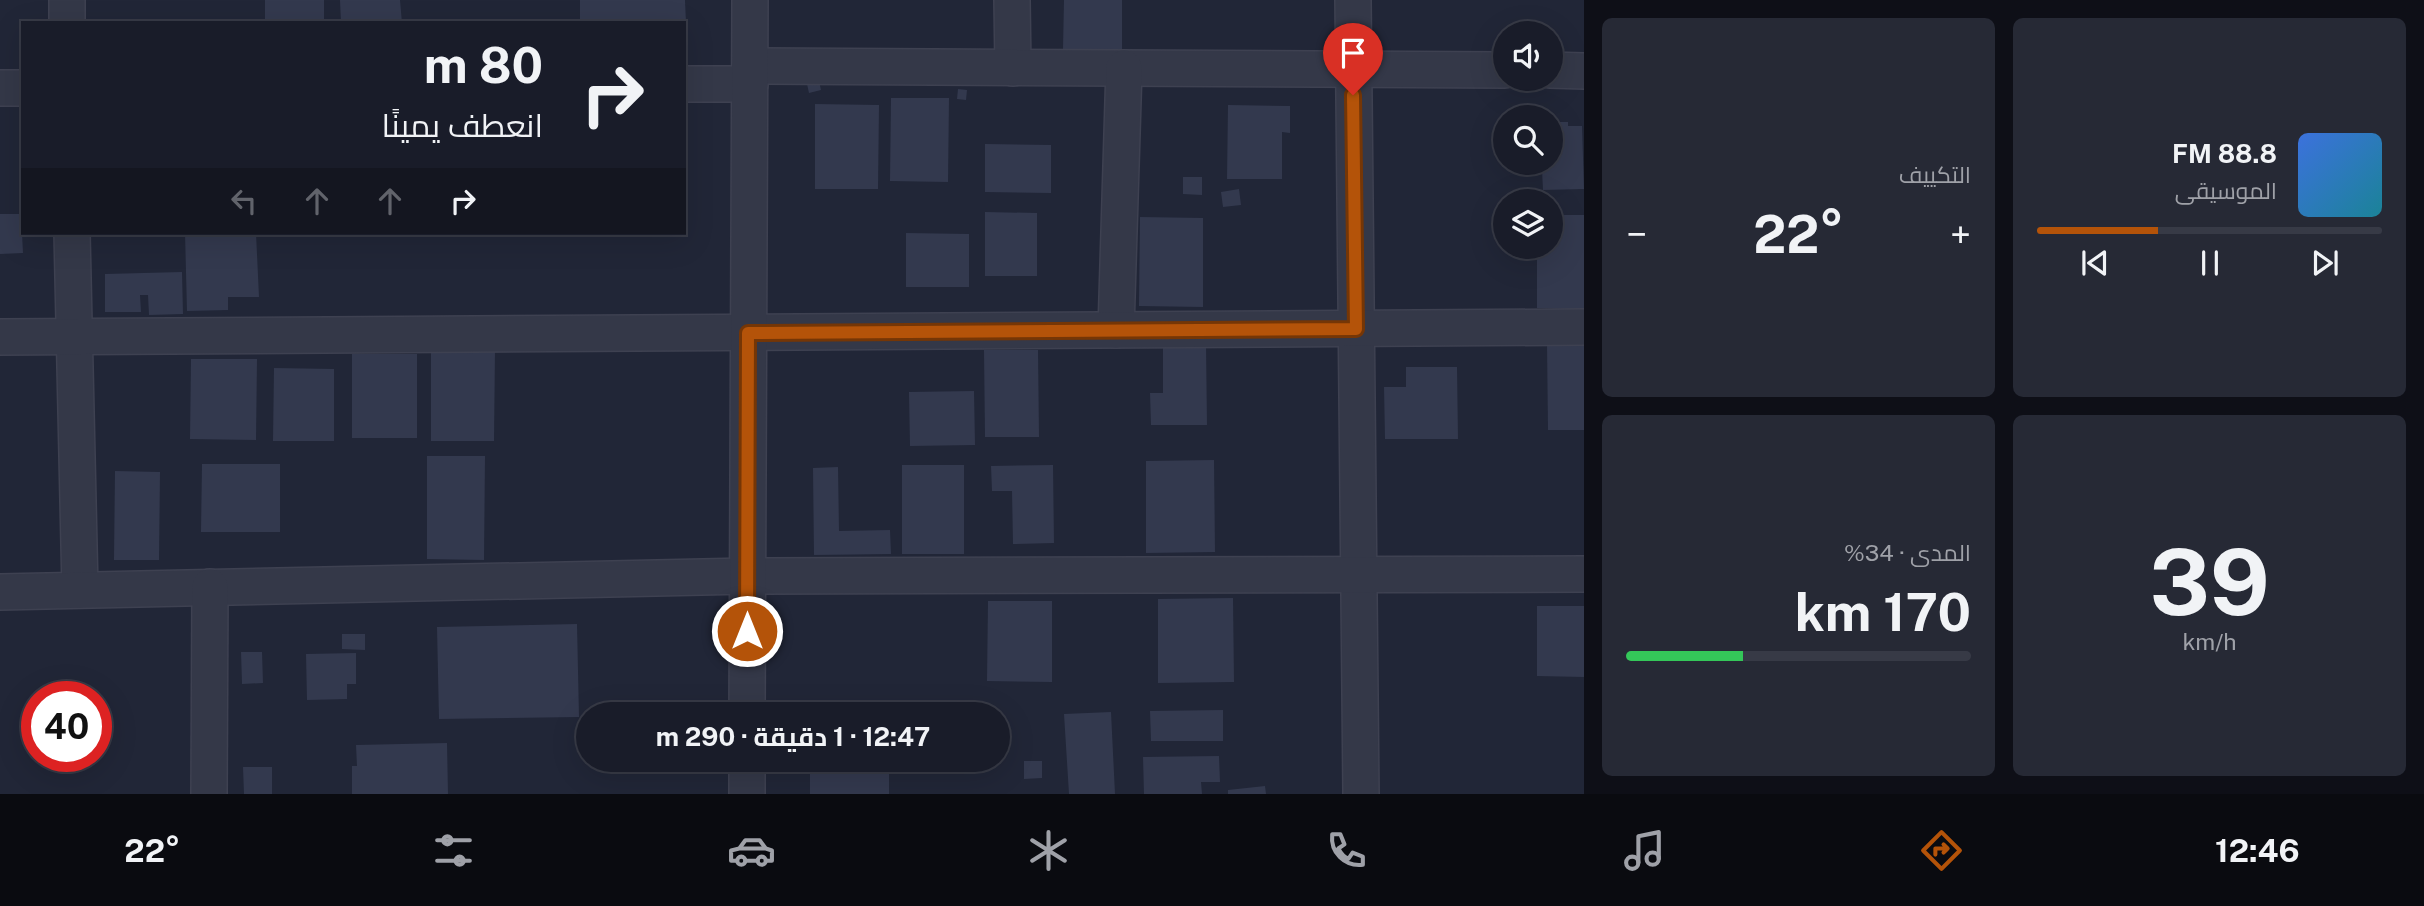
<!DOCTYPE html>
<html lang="ar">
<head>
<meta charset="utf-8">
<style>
  :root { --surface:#191c29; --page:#262935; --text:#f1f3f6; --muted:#9fa1a8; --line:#373a46; --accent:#b45309 }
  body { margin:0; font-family:"Public Sans",Cairo,sans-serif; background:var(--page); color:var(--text); direction:rtl; height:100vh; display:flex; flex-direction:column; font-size:26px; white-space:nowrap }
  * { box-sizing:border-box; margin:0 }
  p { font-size:23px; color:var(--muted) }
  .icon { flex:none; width:38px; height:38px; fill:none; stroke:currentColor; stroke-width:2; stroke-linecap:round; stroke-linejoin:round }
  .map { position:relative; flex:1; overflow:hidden; direction:ltr }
  .side { display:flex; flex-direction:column; gap:18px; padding:18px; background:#0e0f17; width:840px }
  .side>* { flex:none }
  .hud { position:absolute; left:21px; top:21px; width:665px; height:214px; border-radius:0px; box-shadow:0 7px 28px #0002,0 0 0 2px var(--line); direction:rtl; background:#191c29; color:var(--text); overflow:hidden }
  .tools { position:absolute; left:1493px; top:21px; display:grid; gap:14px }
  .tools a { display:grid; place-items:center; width:70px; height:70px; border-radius:50%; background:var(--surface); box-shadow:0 7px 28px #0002,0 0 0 2px var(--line); font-size:35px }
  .speed { position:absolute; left:21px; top:681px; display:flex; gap:14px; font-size:35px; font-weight:700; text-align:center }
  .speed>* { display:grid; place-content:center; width:91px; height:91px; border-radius:50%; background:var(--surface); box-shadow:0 7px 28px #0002,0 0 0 2px var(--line); line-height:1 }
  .speed .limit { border:10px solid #d22; background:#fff; color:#111 }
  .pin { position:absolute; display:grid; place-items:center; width:60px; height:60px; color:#fff; margin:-72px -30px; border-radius:50% 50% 50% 0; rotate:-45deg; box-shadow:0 0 7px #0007 }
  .pin .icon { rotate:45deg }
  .me { position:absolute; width:77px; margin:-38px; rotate:0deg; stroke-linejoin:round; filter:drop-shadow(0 0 5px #0008) }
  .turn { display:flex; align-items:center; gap:24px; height:147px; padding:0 28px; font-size:32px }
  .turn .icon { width:91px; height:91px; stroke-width:2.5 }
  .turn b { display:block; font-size:49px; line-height:60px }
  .lanes { display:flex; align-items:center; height:66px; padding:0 28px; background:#0003; justify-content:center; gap:35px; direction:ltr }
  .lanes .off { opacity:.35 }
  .big { font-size:52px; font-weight:700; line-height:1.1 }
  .side .tile { flex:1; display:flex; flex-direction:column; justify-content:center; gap:10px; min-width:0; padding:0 24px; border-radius:10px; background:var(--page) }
  .side .dial { align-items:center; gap:0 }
  .dial b { font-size:91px; line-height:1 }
  .song { display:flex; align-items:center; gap:21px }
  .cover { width:84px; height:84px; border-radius:10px; background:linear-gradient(135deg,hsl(220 70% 55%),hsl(190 70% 35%)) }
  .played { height:7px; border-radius:4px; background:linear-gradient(90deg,var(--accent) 35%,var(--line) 35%) }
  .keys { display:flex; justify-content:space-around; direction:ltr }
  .heat { display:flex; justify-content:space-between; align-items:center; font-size:38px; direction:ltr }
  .charge { height:10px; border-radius:5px; background:linear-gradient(90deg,#34c759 34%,var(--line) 0) }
  .side .tiles { flex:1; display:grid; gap:18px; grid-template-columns:repeat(2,1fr) }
  .trip { position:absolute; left:576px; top:702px; width:434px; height:70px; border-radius:35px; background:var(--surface); box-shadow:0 7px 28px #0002,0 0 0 2px var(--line); font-weight:700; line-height:70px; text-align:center; direction:rtl }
  .tabs { display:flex; height:112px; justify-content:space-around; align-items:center; background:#0a0b10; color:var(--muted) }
  .tabs .icon { width:49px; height:49px }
  .tabs .on { color:var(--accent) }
  .tabs b { font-size:32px; color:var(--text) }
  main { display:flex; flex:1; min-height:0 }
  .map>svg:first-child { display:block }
  .building { fill:#33394e }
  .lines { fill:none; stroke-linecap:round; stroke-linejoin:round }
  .minor-casing { stroke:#3e4151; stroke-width:38 }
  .minor { stroke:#343848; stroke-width:35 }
  .route-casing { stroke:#753606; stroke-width:18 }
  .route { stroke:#b45309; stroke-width:12 }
</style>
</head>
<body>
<main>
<section class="side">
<div class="tiles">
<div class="tile">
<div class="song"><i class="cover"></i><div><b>88.8 FM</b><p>الموسيقى</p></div></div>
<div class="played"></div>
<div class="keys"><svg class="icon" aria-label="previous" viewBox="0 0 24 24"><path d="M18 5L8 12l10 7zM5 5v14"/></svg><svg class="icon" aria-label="pause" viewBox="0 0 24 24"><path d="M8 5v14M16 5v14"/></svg><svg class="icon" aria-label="next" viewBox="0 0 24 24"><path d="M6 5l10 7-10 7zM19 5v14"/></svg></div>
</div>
<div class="tile"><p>التكييف</p>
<div class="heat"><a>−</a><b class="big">22°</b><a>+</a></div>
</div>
<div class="tile dial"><b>39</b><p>km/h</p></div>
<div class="tile"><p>المدى · 34%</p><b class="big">170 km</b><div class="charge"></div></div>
</div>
</section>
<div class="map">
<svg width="1584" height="794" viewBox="0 0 1584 794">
  <rect width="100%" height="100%" fill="#212637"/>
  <!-- building -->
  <g class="building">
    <rect x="265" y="0" width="59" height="23"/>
    <path d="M 340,0 L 400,0 L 402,23 L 341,23 Z"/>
    <path d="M 580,0 L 685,0 L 686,23 L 580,23 Z"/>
    <path d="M 1064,0 L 1122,0 L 1122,50 L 1063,49 Z"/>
    <path d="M 819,81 L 821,90 L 809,93 L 807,84 Z"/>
    <path d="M 958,89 L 967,90 L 966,100 L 957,99 Z"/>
    <path d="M 891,98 L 949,98 L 948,182 L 890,181 Z"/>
    <path d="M 815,104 L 879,105 L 878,189 L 815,189 Z"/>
    <path d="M 1228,105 L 1290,106 L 1290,133 L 1282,132 L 1282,179 L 1227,179 Z"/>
    <path d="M 1550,122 L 1568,122 L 1568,126 L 1582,126 L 1584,189 L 1543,190 L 1542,170 L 1532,170 L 1532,163 L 1550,163 Z"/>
    <path d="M 985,144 L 1051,145 L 1051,193 L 985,192 Z"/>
    <path d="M 1183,177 L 1202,177 L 1202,195 L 1183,194 Z"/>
    <path d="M 1239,189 L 1241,205 L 1223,207 L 1221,192 Z"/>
    <path d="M 985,212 L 1037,213 L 1037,276 L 985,276 Z"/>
    <path d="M 0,214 L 21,214 L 23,253 L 0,254 Z"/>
    <path d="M 1550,215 L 1584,215 L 1584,309 L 1537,308 L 1537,247 L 1550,247 Z"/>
    <path d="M 1140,217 L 1203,218 L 1203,307 L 1139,306 Z"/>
    <path d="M 185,233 L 256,233 L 259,297 L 228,297 L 228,310 L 187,311 Z"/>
    <path d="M 906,233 L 969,234 L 969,287 L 906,287 Z"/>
    <path d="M 182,272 L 183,314 L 149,315 L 148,295 L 140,295 L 141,312 L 105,312 L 105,274 Z"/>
    <path d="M 1547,343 L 1584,343 L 1584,430 L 1548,430 Z"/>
    <path d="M 1206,344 L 1207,425 L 1151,425 L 1150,393 L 1163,393 L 1163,345 Z"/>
    <path d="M 431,349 L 495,349 L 494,441 L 431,441 Z"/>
    <path d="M 984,350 L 1038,350 L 1039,437 L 985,437 Z"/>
    <rect x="352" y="354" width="65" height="84"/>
    <path d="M 191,359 L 257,359 L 256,440 L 190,439 Z"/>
    <path d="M 1406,367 L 1457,367 L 1458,439 L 1385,439 L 1384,387 L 1406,387 Z"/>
    <path d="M 274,368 L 334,369 L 334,441 L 273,441 Z"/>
    <path d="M 974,391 L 975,445 L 910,446 L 909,392 Z"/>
    <path d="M 427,456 L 485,456 L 484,560 L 427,559 Z"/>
    <path d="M 1214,460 L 1215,552 L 1146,553 L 1146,461 Z"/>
    <path d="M 202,464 L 280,464 L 280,532 L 201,532 Z"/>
    <rect x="902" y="465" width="62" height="89"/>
    <path d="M 1053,465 L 1054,543 L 1013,544 L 1012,491 L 992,491 L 991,466 Z"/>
    <path d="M 838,467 L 839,531 L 890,530 L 891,554 L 814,555 L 813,468 Z"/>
    <path d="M 115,471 L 160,472 L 159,560 L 114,560 Z"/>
    <path d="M 1233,598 L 1234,682 L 1158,683 L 1158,599 Z"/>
    <path d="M 988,601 L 1052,601 L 1052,682 L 987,681 Z"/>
    <path d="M 1537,606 L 1584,606 L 1584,677 L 1537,676 Z"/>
    <path d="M 577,624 L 579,717 L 439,719 L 437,627 Z"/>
    <path d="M 342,634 L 365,634 L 365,650 L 342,649 Z"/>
    <path d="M 241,652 L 262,652 L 263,683 L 242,684 Z"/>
    <path d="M 356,653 L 356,684 L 347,684 L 347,699 L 307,700 L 306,654 Z"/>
    <path d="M 1223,710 L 1223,741 L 1151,741 L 1150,711 Z"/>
    <path d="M 1111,712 L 1115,794 L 1069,794 L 1064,714 Z"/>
    <path d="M 447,743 L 448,794 L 352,794 L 352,766 L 357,766 L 356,745 Z"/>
    <path d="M 1219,756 L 1220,782 L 1201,782 L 1202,794 L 1144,794 L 1143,757 Z"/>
    <rect x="810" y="760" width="79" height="34"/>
    <path d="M 1024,761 L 1042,761 L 1042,778 L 1024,779 Z"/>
    <path d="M 243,767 L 272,767 L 272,794 L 244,794 Z"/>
    <path d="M 1265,786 L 1266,794 L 1228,794 L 1228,790 Z"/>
  </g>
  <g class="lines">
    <defs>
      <g id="minor">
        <path d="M 67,0 L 67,23"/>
        <path d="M 1012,0 L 1013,68"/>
        <path d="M 1353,0 L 1361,794"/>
        <path d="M 750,66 L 1505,70"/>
        <path d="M 1550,70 L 1584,71"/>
        <path d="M 684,84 L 750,84"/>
        <path d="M 0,88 L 23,88"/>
        <path d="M 72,233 L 80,590"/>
        <path d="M 1116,330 L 1124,68"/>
        <path d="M 0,337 L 1584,327"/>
        <path d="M 0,592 L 748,576 L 1584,574"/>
        <path d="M 747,714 L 750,0"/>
        <path d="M 209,794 L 210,587"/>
        <path d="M 747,794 L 747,760"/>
      </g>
    </defs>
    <!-- minor casing -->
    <use href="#minor" class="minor-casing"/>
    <!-- minor -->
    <use href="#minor" class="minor"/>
  </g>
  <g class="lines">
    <defs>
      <path id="route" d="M 747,631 L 748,333 L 1356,329 L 1353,95"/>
    </defs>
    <!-- route casing -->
    <use href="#route" class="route-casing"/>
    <!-- route -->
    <use href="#route" class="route"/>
  </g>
</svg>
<div class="tools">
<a><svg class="icon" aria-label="sound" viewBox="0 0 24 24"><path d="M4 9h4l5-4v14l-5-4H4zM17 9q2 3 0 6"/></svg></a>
<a><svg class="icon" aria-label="search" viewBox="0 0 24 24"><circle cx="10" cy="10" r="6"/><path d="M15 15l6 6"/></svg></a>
<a><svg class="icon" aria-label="layers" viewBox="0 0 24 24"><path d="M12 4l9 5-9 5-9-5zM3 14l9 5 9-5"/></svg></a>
</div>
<div class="speed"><div class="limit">40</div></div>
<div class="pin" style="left:1353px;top:95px;background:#d93025"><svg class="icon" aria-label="arrive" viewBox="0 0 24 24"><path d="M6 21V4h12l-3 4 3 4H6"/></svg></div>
<svg class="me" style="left:747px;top:631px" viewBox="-20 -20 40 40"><circle r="17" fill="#b45309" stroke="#fff" stroke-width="3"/><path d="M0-11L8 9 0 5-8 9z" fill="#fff"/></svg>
<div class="trip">12:47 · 1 دقيقة · 290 m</div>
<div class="hud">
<div class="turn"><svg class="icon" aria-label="right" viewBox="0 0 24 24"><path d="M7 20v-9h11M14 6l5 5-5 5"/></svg><div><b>80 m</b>انعطف يمينًا</div></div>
<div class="lanes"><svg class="icon off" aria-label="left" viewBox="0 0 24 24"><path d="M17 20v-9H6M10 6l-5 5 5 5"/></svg><svg class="icon off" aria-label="ahead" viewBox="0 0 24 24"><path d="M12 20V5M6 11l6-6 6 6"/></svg><svg class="icon off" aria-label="ahead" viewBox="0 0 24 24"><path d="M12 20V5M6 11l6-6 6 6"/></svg><svg class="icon" aria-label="right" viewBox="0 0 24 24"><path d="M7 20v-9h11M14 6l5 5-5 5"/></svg></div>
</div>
</div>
</main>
<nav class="tabs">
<b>12:46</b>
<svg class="icon on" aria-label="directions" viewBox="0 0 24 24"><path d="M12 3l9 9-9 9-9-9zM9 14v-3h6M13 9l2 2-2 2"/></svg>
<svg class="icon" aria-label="music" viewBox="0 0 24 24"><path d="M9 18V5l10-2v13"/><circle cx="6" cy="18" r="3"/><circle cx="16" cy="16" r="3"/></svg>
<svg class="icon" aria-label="phone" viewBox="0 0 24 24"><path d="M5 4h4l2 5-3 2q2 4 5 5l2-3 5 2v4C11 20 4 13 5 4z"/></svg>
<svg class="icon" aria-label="climate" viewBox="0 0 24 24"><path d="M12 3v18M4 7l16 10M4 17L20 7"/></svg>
<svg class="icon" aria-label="car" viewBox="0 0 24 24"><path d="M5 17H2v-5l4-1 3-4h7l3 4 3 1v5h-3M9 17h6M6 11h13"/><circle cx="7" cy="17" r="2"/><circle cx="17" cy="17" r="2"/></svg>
<svg class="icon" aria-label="filters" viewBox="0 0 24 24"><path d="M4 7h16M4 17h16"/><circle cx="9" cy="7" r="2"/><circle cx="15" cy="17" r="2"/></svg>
<b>22°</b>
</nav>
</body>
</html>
